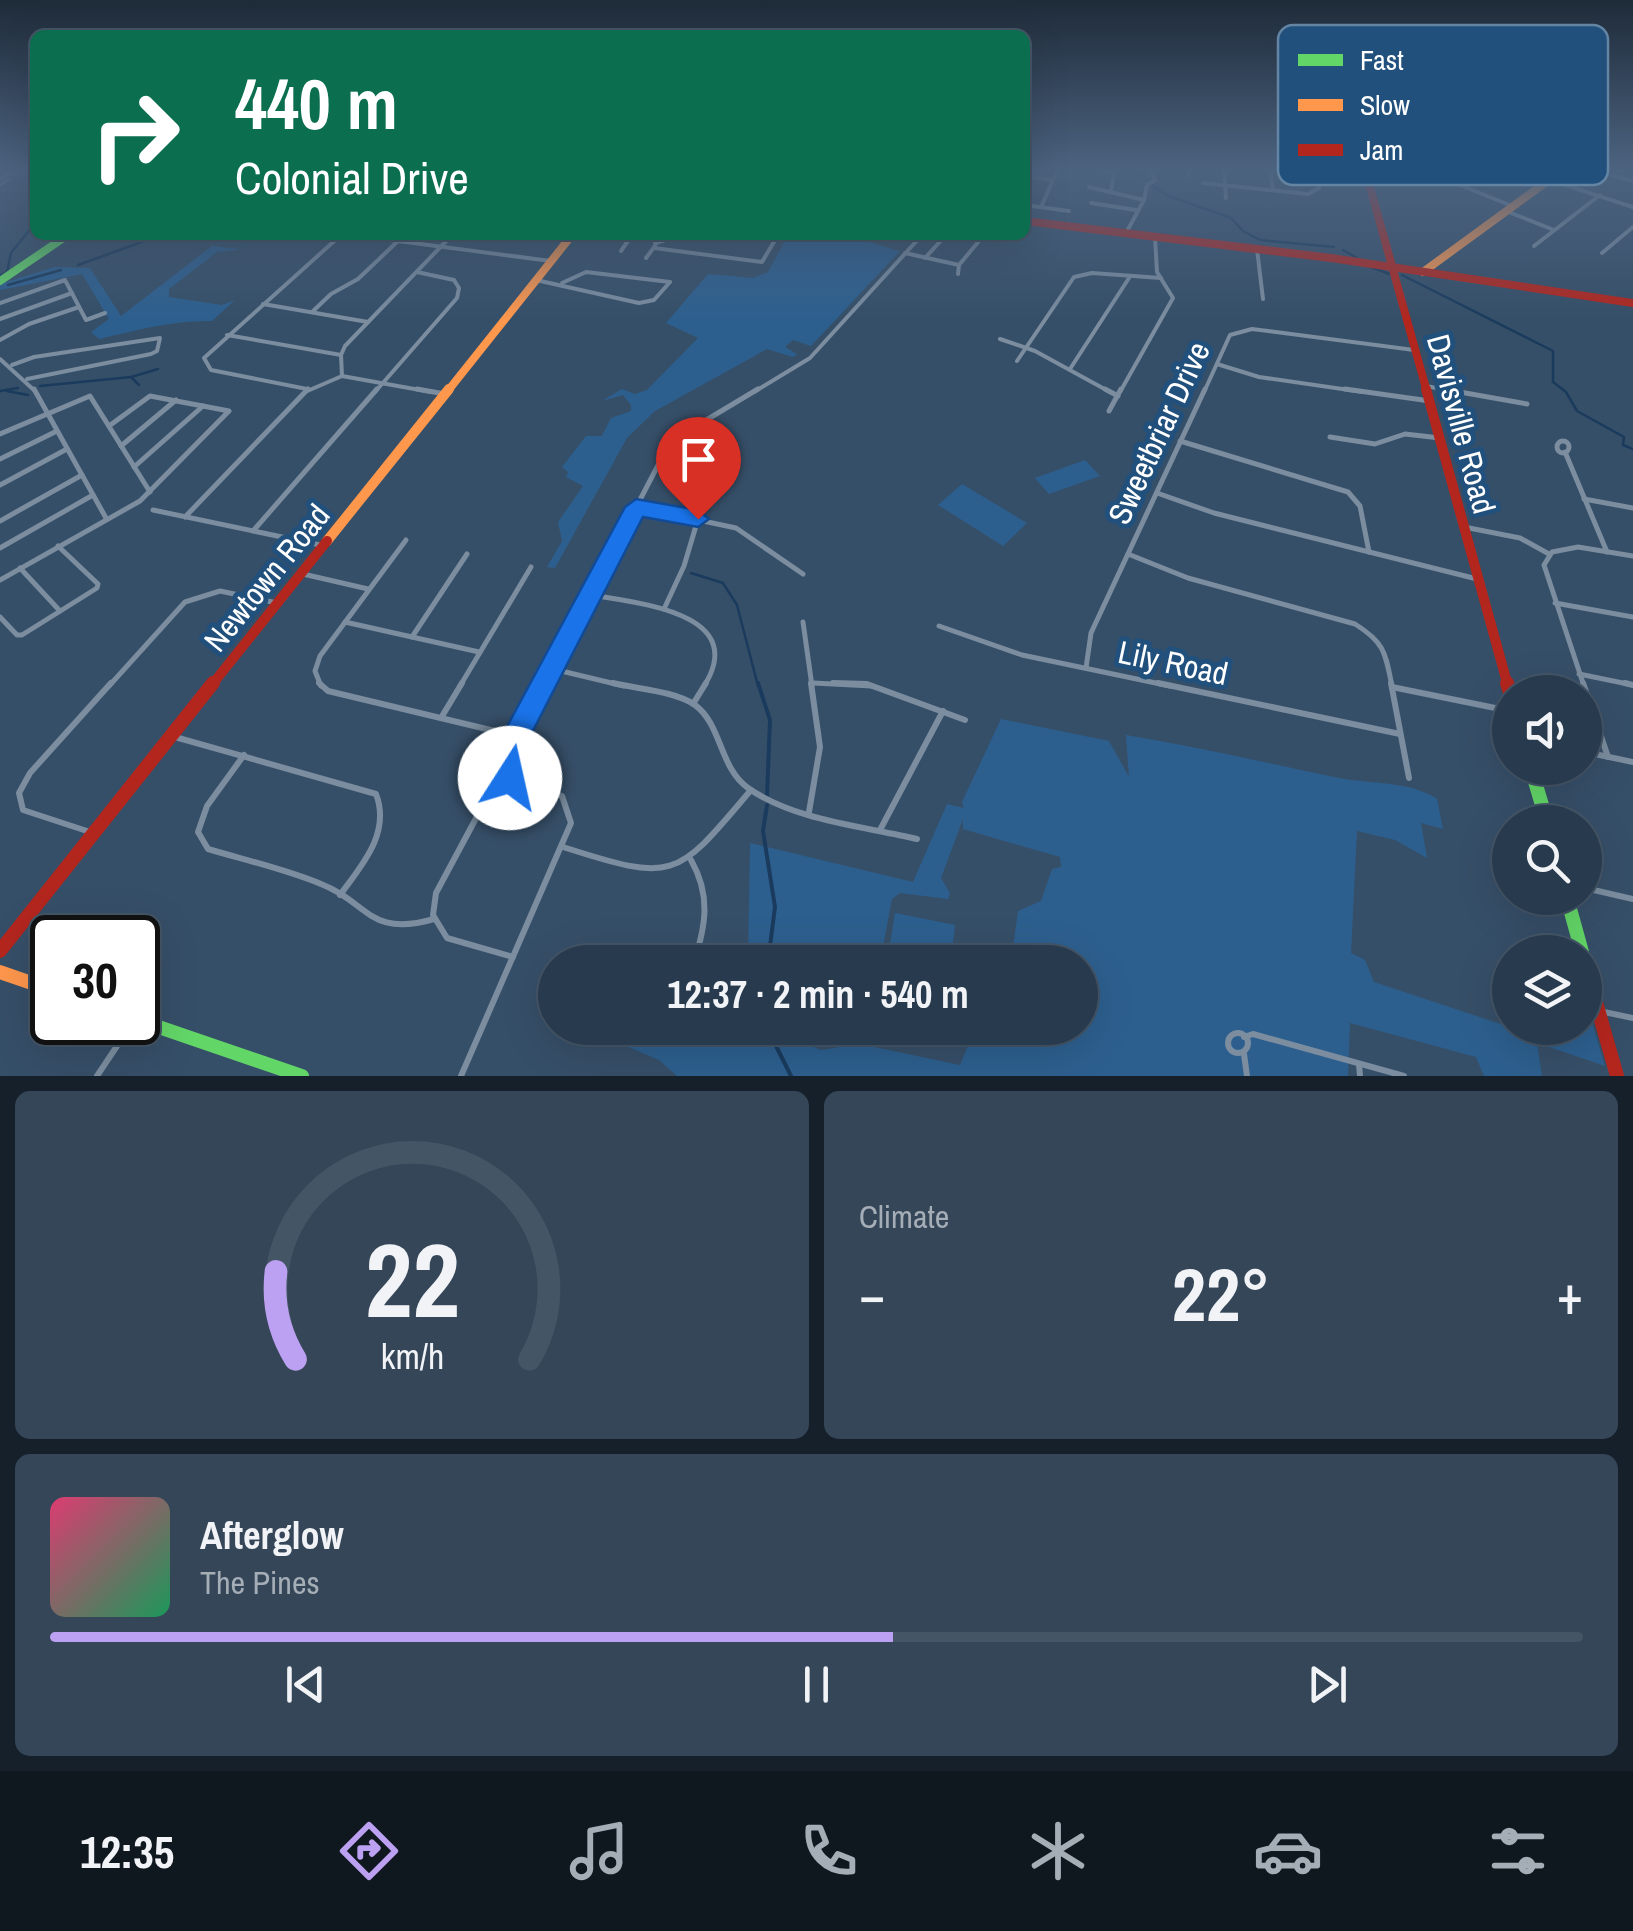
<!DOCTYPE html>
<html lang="en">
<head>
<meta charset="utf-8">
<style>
  :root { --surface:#283b4e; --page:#344658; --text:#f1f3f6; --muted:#a5adb6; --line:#456; --accent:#bca0f2 }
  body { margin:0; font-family:"Archivo Narrow",sans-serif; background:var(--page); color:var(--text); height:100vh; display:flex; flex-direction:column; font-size:38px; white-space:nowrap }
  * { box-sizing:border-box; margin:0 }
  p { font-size:32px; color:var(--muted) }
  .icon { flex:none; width:55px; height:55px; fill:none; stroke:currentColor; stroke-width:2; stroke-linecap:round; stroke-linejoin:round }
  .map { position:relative; height:1076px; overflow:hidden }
  .panel { display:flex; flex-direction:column; gap:15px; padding:15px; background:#16202b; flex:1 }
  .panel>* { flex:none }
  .banner { position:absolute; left:30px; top:30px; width:1000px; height:210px; border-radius:15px; box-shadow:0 10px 40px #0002,0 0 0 2px var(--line); background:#0b6e4f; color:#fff; overflow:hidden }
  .tools { position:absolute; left:1492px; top:675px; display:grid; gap:20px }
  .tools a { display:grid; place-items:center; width:110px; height:110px; border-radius:50%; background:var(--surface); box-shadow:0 10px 40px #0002,0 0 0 2px var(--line); font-size:50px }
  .speed { position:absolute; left:30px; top:915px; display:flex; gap:20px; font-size:50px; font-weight:700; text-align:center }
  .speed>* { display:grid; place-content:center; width:130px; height:130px; border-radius:50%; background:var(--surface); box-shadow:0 10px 40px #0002,0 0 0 2px var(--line); line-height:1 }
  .speed .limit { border:5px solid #111; border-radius:15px; background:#fff; color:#111 }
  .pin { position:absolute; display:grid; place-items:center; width:85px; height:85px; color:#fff; margin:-102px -42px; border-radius:50% 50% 50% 0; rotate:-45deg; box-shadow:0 0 10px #0007 }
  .pin .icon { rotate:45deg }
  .me { position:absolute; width:110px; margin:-55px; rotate:10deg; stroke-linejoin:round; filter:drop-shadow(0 0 8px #0008) }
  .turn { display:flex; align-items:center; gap:35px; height:210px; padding:0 40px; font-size:45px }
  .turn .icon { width:130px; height:130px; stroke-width:2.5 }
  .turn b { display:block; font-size:70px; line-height:85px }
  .big { font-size:75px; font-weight:700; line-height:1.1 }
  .panel .tile { flex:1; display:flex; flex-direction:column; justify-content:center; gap:15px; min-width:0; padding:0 35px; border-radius:15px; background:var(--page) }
  .panel .dial { align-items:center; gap:0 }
  .dial svg { height:260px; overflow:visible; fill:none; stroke:var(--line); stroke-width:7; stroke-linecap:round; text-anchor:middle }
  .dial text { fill:var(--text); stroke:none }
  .song { display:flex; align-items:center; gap:30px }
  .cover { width:120px; height:120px; border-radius:15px; background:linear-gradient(135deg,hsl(340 70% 55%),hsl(150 70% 35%)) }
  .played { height:10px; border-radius:5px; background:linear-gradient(90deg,var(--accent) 55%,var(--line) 55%) }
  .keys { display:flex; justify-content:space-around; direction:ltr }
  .heat { display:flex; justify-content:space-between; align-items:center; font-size:55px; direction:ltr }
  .panel .tiles { flex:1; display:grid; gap:15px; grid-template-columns:1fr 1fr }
  .tile:last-child { grid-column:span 2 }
  .trip { position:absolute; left:538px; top:945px; width:560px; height:100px; border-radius:50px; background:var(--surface); box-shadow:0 10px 40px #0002,0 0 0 2px var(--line); font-weight:700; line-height:100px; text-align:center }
  .tab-bar { display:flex; height:160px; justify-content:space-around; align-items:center; background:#10181f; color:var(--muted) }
  .tab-bar .icon { width:70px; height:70px }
  .tab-bar .current { color:var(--accent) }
  .tab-bar b { font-size:45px; color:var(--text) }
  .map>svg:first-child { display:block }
  .green { fill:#2d5f8e }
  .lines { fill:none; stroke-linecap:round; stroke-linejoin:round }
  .stream-far1 { stroke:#1a3b5d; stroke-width:2.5 }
  .stream { stroke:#1a3b5d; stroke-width:4 }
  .street-far2 { stroke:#7b8d9f; stroke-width:4 }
  .street-far1 { stroke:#7b8d9f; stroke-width:5 }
  .street { stroke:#7b8d9f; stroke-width:6 }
  .fast-far1 { stroke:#63d668; stroke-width:8 }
  .fast { stroke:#63d668; stroke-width:14 }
  .slow-far2 { stroke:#ff974d; stroke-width:8 }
  .slow-far1 { stroke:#ff974d; stroke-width:10 }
  .slow { stroke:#ff974d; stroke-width:14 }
  .jam-far2 { stroke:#b3261e; stroke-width:8 }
  .jam-far1 { stroke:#b3261e; stroke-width:10 }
  .jam { stroke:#b3261e; stroke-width:14 }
  .rail { stroke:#7d8f9f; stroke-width:2.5; stroke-dasharray:12 5; stroke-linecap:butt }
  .route { fill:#1a73e8; stroke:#114b97; stroke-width:2.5 }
  .labels { text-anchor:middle; stroke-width:10; stroke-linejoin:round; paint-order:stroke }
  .street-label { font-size:32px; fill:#fff; stroke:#22507c }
  .key { fill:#22507c; stroke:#6484a3; stroke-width:2.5 }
  .key-label { font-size:28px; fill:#fff }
</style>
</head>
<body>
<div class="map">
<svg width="1633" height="1076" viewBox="0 0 1633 1076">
  <rect width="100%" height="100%" fill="#364f68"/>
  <!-- green -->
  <g class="green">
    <path d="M 259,235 L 237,250 L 217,252 L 169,289 L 169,297 L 222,305 L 235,300 L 212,321 C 175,320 137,330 99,339 L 91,332 L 109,319 L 82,274 L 0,290 L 0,284 L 55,267 L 90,268 L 121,316 L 212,246 L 237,249 Z"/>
    <path d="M 788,235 L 844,235 L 900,251 L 811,346 L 793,340 L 785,347 L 797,354 L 793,357 L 767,349 L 655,411 L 627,438 L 555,568 L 547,567 L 562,541 L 558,522 L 583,486 L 566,477 L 568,472 L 562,467 L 586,436 L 602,436 L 611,418 L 631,411 L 631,405 L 623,395 L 602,401 L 622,389 L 635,394 L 647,390 L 698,338 L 666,323 L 708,274 L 753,278 L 768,272 Z"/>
    <path d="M 1085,460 L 1100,476 L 1049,494 L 1035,478 Z"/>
    <path d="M 962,484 L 1027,523 L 1003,546 L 938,505 Z"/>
    <path d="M 1001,719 L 1109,741 L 1129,777 L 1126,735 C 1198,747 1268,763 1339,778 C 1370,784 1411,781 1437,799 L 1443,829 L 1421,823 L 1427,858 L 1395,840 L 1357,831 L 1351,953 L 1365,960 L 1374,982 L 1522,1031 L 1522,1028 L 1585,1028 L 1585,1014 L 1592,1022 L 1605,1066 L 1537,1043 L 1542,1076 L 1484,1076 L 1476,1057 L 1350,1023 L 1348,1076 L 677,1076 L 659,1060 L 602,1036 L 606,1028 L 766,1028 L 821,1050 L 860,1044 L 960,1065 L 975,1028 L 1080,1028 L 1080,962 L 1011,962 L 1018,911 L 1041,901 L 1052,869 L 1061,867 L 1060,857 L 963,829 L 963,819 L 941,878 L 950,893 L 948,899 L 900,893 L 892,899 L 880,962 L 779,954 L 776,962 L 748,962 L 750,843 L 913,882 L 947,804 L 964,808 L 962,802 Z"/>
    <path d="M 895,913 L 955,925 L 951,962 L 887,962 Z"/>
  </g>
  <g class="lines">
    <!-- stream-far1 -->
    <g class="stream-far1">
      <path d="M 1130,169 L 1166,195 L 1231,218 L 1243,231 L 1260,240 L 1334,247"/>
      <path d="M 1343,250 L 1357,258"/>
      <path d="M 78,265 L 150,239 L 176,240 L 187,235"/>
      <path d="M 1373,268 L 1390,274"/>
      <path d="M 1402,275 L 1553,351 L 1553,382 L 1566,392 L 1577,411 L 1624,437 L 1623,445 L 1633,449"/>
      <path d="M 0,276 L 7,272 L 11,253 L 32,227 L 29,220 L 35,215"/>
      <path d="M 8,285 L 61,270"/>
      <path d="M 131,377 L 139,385"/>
      <path d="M 40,386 L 131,377 L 158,369"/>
      <path d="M 0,391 L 18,388"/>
      <path d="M 7,391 L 28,395"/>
      <path d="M 691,573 L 723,583 L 737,605 L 758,686"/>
    </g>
    <!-- stream -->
    <g class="stream">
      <path d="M 758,683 L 770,720 L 767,796"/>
      <path d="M 767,805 L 763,831 L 775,907 L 768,962"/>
      <path d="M 767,1028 L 791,1076"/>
    </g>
    <!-- street-far2 -->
    <g class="street-far2">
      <path d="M 1100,169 L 1114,174 L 1111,191"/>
      <path d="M 1188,169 L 1189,176"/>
      <path d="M 1224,169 L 1226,198"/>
      <path d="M 1270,169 L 1273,190"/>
      <path d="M 1376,169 L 1455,183 L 1512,206"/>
      <path d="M 1516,169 L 1633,207"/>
      <path d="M 1593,169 L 1633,181"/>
      <path d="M 1025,176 L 1052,180"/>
      <path d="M 0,179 L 17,169"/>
      <path d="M 1203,183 L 1308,194 L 1319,188 L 1316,169"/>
      <path d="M 1089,187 L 1144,200"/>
      <path d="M 1091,203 L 1136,210"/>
      <path d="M 1025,205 L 1069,211"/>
      <path d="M 1041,207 L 1058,169"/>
      <path d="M 1506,211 L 1554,230"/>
      <path d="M 1126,233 L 1144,200 L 1147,185 L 1155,180 L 1150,169"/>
      <path d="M 352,235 L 551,261"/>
      <path d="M 656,243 L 668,239 L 668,235"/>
      <path d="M 1534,246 L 1600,195"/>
      <path d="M 654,248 L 762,262 L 778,235"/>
      <path d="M 1257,249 L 1263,299"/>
      <path d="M 621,251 L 632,235"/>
      <path d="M 905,253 L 959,265 L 984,235"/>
      <path d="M 1602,253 L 1633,227"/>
      <path d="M 646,258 L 655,246 L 656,235"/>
      <path d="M 925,258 L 946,235"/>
      <path d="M 958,274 L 959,265"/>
      <path d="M 536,280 L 639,303 L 654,300 L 670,282"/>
      <path d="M 562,283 L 586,272 L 670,282"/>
      <path d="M 0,303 L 65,280 L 86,320 L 105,313"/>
      <path d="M 263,304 L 368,322"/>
      <path d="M 312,312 L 331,294 L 358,279 L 398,241"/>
      <path d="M 0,319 L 72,293"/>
      <path d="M 227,335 L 341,355"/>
      <path d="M 1000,339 L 1035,351 L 1110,392"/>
      <path d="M 0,340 L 29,324 L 79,307"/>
      <path d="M 341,355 L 345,346 L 452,235"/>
      <path d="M 341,355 L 342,376"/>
      <path d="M 0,359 L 36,392"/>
      <path d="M 1017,361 L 1074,277 L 1092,273 L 1161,278"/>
      <path d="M 1217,364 L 1259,377 L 1363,392"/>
      <path d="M 12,365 L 34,357 L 160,338 L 157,351 L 151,354 L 27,379"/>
      <path d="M 1070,369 L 1129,278"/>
      <path d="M 342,376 L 431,392"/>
      <path d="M 1426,386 L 1457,392"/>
      <path d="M 307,389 L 211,370 L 204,358 L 341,235"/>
      <path d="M 305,392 L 342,376"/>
      <path d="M 375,392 L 457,298 L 459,288 L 454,280 L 417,272"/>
      <path d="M 754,392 L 810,358 L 922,235"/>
      <path d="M 1120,392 L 1173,298 L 1157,272 L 1155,237"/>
      <path d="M 1204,392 L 1230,335 L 1252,329 L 1414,350"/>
    </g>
    <!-- street-far1 -->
    <g class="street-far1">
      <path d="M 34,389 L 106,518"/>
      <path d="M 417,389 L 445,394"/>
      <path d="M 1105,389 L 1118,396"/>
      <path d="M 1345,389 L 1430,401"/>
      <path d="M 1443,389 L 1527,404"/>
      <path d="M 1109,411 L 1121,389"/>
      <path d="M 0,434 L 90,396 L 150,492"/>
      <path d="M 1330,437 L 1375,444 L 1405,434 L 1440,438"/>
      <circle cx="1563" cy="447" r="6"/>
      <path d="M 1180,441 L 1348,492 L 1360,506 L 1369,552"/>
      <path d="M 121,446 L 176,400"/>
      <path d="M 1565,452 L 1607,552"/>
      <path d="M 0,459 L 57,431"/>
      <path d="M 134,467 L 203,406"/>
      <path d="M 0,485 L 67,449"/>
      <path d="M 1157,493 L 1214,513 L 1477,579"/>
      <path d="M 1584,499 L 1633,508"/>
      <path d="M 637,507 L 736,528 L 803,574"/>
      <path d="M 153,510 L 325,546"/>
      <path d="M 185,517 L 308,389"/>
      <path d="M 0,521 L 82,475"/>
      <path d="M 1464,527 L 1520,538 L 1549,554"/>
      <path d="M 253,531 L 377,389"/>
      <path d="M 0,548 L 93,495"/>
      <path d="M 1128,554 L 1188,578 L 1355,624 C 1385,643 1385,652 1392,686"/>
      <path d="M 20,568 L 60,611"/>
      <path d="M 303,574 L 368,589"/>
      <path d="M 0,580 L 140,501 L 229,411 L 150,396 L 109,426"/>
      <path d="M 592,595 C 638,603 750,613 704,686"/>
      <path d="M 1555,603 L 1633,617"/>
      <path d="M 664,609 L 684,566 L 698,519"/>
      <path d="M 0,617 L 17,635 L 22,635 L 97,588 L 98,584 L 58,546"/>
      <path d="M 345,622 L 479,652"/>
      <path d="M 803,622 L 812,686"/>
      <path d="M 939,626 L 1022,655 L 1170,686"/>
      <path d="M 412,637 L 467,554"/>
      <path d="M 1086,668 L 1091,633 L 1205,389"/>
      <path d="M 553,669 L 624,686"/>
      <path d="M 1579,674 L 1633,685"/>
      <path d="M 813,683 L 872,686"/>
      <path d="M 109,686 L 185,602 L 220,591 L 277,603"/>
      <path d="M 321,686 L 315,671 L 320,656 L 406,540"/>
      <path d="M 460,686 L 531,567"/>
      <path d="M 543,686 L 667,448 L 683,434 L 758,389"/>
      <path d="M 1584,686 L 1544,565 L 1552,552 L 1578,547 L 1633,556"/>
    </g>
    <!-- street -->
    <g class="street">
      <path d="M 319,683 L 328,691 L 516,736"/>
      <path d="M 613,683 C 637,689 675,691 695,705 C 722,725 719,767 748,788 C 795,821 863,826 917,839"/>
      <path d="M 833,683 L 867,684 L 965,720"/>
      <path d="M 1158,683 L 1400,734"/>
      <path d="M 1391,683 L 1409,778"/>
      <path d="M 1583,683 L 1608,757"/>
      <path d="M 1625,683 L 1633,685"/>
      <path d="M 1392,687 L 1510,711"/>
      <path d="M 693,704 L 706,683"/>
      <path d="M 441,718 L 462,683"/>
      <path d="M 175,737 L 376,794 C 391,833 362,865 340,895"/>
      <path d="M 1585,752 L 1633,762"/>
      <path d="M 244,755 L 207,806 L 198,832 L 208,849 C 245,860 285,869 321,884 C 368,902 369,938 434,919"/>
      <path d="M 504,766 L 436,893 L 433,915 L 447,938 L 513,957"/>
      <path d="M 809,812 L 820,747 L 811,683"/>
      <path d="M 880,830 L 943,711"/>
      <path d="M 93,833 L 23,810 L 19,793 L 30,773 L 111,683"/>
      <path d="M 563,847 C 675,883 676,879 751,790"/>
      <path d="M 691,860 C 711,895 706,925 694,962"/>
      <path d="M 1585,888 L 1633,899"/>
      <path d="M 1599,1011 L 1633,1018"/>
      <circle cx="1238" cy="1043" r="10"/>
      <path d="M 1244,1037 L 1253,1034 L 1404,1076"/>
      <path d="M 1244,1054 L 1247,1076"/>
      <path d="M 1359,1064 L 1360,1076"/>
      <path d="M 97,1076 L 133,1022"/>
      <path d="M 461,1076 L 571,823 L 562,796 L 511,778 L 504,766 L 544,683"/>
    </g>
    <!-- fast-far1 -->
    <path class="fast-far1" d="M 0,281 L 68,235"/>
    <!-- fast -->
    <g class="fast">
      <path d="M 1531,768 L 1547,822"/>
      <path d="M 1567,898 L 1582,952"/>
      <path d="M 138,1020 L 302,1076"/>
    </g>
    <!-- slow-far2 -->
    <g class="slow-far2">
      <path d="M 1423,272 L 1564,169"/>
      <path d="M 447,392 L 572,235"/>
    </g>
    <!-- slow-far1 -->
    <path class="slow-far1" d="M 327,541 L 449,389"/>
    <!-- slow -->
    <path class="slow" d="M 0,972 L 52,990"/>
    <!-- jam-far2 -->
    <g class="jam-far2">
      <path d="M 1365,169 L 1427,392"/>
      <path d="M 1025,221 L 1331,258 L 1633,303"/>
    </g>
    <!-- jam-far1 -->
    <g class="jam-far1">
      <path d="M 1426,389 L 1508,686"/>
      <path d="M 211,686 L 327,541"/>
    </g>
    <!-- jam -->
    <g class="jam">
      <path d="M 1507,683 L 1510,693"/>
      <path d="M 0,951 L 213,683"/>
      <path d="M 1585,964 L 1617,1076"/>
    </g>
    <!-- rail -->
    <path class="rail" d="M 0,185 L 24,169"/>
  </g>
  <!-- sky -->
  <linearGradient id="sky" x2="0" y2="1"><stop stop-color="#1e2b39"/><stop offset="0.53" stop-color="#4c6380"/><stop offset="1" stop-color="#4c6380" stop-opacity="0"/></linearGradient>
  <rect width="1633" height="320" fill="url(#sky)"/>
  <!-- route -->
  <path class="route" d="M 636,499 L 698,510 L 709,519 L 698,527 L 643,517 L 519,758 L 524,778 L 520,787 L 510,791 L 501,787 L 490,766 L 496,747 L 625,507 Z"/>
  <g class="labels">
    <!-- street labels -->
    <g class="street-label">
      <text transform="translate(1461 424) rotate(75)" y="11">Davisville Road</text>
      <text transform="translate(1159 433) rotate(-65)" y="11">Sweetbriar Drive</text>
      <text transform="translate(267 578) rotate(-51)" y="11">Newtown Road</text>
      <text transform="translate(1173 663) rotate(12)" y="11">Lily Road</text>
    </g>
  </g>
  <!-- legend -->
  <rect x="1278" y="25" width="330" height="160" rx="15" class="key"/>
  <rect x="1298" y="54" width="45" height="12" fill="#63d668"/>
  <rect x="1298" y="99" width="45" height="12" fill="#ff974d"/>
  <rect x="1298" y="144" width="45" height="12" fill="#b3261e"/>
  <g class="key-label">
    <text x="1360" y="70">Fast</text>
    <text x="1360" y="115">Slow</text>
    <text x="1360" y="160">Jam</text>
  </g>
</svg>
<div class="tools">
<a><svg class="icon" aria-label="sound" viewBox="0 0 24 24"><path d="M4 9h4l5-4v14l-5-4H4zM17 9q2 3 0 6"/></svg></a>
<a><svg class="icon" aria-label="search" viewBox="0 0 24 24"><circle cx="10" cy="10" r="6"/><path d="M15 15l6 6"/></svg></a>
<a><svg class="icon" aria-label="layers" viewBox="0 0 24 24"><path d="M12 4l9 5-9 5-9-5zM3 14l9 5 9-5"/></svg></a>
</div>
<div class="speed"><div class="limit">30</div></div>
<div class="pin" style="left:698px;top:519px;background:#d93025"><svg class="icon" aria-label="arrive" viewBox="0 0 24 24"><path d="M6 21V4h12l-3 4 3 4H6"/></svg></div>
<svg class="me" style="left:510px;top:778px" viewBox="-20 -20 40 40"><circle r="19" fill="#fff"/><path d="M0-13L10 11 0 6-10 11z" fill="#1a73e8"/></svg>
<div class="trip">12:37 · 2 min · 540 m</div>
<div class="banner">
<div class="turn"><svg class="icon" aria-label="right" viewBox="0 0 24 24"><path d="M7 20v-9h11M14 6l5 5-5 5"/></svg><div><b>440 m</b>Colonial Drive</div></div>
</div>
</div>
<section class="panel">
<div class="tiles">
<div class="tile dial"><svg viewBox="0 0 100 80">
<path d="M14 69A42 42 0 1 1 86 69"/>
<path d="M14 69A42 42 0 0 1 8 42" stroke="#bca0f2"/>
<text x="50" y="56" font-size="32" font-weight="700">22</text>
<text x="50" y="72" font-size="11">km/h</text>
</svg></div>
<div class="tile"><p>Climate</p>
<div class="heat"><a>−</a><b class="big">22°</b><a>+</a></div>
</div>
<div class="tile">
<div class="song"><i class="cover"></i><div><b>Afterglow</b><p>The Pines</p></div></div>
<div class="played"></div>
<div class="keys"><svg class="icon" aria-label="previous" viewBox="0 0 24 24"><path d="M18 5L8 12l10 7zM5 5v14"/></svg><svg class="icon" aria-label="pause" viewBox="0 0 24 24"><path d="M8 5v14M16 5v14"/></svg><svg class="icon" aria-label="next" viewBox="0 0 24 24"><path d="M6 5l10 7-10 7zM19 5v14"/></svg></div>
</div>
</div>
</section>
<nav class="tab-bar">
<b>12:35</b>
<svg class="icon current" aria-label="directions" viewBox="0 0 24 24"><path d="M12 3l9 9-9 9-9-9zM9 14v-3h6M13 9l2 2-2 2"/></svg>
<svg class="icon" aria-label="music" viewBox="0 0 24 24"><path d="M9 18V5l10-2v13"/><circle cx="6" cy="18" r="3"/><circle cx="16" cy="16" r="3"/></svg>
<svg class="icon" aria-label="phone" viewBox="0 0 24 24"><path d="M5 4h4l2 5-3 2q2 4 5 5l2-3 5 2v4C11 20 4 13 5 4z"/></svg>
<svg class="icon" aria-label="climate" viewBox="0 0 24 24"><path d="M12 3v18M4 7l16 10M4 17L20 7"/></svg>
<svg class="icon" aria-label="car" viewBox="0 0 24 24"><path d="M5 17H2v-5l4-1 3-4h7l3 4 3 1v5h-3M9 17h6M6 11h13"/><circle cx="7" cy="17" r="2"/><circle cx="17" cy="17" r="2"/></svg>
<svg class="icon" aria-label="filters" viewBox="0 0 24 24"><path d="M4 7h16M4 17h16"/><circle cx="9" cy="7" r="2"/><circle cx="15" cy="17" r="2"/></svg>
</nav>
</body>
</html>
